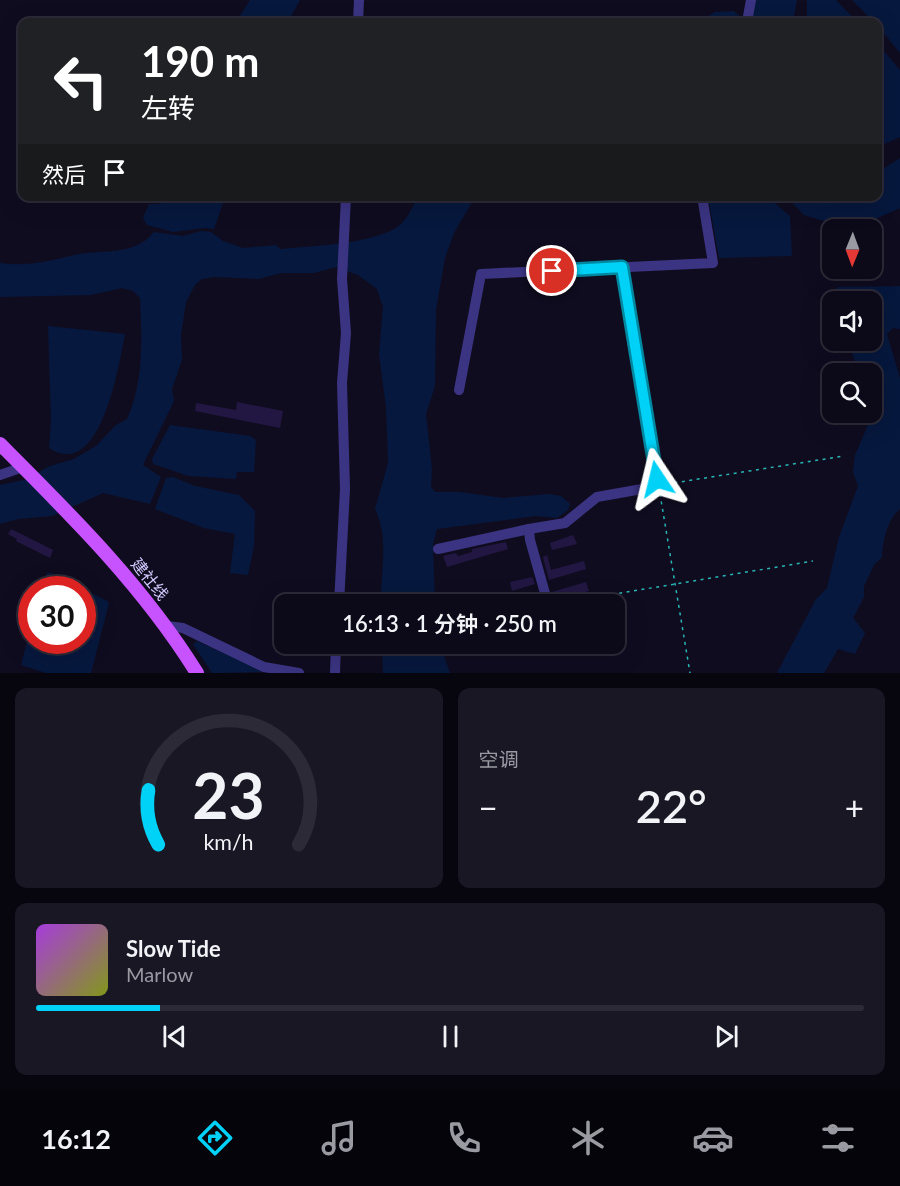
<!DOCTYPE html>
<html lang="zh">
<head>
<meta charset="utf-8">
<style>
  :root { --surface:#0c0918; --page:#1a1725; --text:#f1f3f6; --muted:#9a9aa2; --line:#2c2a37; --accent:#00d1f6 }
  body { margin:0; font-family:Lato,"Noto Sans SC",sans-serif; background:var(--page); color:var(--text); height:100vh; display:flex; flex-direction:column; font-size:22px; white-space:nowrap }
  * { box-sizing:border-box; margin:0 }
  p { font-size:20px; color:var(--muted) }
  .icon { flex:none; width:33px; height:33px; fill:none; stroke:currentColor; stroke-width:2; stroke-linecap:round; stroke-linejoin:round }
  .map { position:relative; height:673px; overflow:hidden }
  .details { display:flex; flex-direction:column; gap:15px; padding:15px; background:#07050d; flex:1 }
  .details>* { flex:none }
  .hud { position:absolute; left:18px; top:18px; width:864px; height:183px; border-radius:12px; box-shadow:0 6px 24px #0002,0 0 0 2px var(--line); background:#202124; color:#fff; overflow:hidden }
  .needle { width:39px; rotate:181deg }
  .fabs { position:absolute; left:822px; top:219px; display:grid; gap:12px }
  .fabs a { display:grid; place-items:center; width:60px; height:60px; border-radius:12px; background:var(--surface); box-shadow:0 6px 24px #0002,0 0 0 2px var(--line); font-size:30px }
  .speed { position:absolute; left:18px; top:576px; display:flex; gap:12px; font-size:30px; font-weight:700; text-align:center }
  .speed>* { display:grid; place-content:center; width:78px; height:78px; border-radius:50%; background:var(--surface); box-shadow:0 6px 24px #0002,0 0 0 2px var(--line); line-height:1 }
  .speed .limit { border:9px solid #d22; background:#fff; color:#111 }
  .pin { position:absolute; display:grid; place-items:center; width:51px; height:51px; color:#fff; margin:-26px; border:3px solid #fff; border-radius:50%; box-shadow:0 2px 6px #0007 }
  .me { position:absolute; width:66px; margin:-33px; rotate:350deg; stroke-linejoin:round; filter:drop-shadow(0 0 4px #0008) }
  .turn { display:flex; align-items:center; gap:21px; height:126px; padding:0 24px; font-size:27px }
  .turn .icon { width:78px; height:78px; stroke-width:2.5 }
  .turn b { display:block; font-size:42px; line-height:51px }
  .then { display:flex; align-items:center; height:57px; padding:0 24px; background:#0003; gap:12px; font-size:22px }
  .big { font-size:45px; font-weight:600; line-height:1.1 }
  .details .tile { flex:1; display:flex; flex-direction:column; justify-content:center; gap:9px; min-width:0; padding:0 21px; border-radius:12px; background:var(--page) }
  .details .dial { align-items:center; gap:0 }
  .dial svg { height:156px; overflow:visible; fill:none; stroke:var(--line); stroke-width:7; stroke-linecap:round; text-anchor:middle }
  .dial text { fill:var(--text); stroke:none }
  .song { display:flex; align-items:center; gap:18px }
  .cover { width:72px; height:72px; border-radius:9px; background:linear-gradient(135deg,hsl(280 70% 55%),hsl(70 70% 35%)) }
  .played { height:6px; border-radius:3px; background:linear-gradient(90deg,var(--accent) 15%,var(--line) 15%) }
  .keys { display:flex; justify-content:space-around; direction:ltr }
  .heat { display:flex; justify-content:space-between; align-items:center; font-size:33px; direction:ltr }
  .details .tiles { flex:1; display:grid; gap:15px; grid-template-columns:1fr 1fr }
  .tile:last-child { grid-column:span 2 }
  .trip { position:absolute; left:274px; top:594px; width:351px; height:60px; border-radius:12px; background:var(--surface); box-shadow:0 6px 24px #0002,0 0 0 2px var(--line); font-weight:600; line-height:60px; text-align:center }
  .dock { display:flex; height:96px; justify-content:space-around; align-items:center; background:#05040a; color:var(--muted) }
  .dock .icon { width:42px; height:42px }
  .dock .selected { color:var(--accent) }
  .dock b { font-size:27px; color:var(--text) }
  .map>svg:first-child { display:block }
  .water { fill:#07183e }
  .building { fill:#221742 }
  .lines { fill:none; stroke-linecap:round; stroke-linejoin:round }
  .path { stroke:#28b6b4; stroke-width:1.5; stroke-dasharray:3 4.5; stroke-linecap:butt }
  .minor { stroke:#3b3482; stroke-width:10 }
  .major { stroke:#c752ff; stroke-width:14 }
  .route-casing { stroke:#0088a0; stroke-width:15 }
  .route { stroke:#00d1f6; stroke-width:10 }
  .labels { text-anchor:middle; stroke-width:4.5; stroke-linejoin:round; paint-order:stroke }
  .street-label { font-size:16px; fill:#d3cbff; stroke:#100c20 }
</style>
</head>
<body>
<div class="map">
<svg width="900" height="673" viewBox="0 0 900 673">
  <rect width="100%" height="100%" fill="#100c20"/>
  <!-- water -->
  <g class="water">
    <path d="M 250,0 L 300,0 L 288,22 L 236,22 Z"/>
    <path d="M 756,0 L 797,0 L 793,22 L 751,22 Z"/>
    <path d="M 807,0 L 836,0 L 857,22 L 807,22 Z"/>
    <path d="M 852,0 L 900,0 L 900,53 L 878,26 L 878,22 L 874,22 Z"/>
    <path d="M 734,11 L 740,17 L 740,22 L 698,22 L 715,12 Z"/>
    <path d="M 878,44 L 900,70 L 900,137 L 878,147 Z"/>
    <path d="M 900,158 L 900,208 L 869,222 L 834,224 L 804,215 L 787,197 L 878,196 L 878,172 Z"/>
    <path d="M 164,196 L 225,196 L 225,197 L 214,229 L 204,228 L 173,232 L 147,225 L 143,218 L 149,204 L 160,204 Z"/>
    <path d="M 417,197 L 475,197 L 454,233 L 445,258 L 436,310 L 435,386 L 426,414 L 432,469 L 431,487 L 435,492 L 460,492 L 503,498 L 549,494 L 561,496 L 570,504 L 568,510 L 557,518 L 536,516 L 437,529 L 433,544 L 435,604 L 381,604 C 380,572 390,540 375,509 L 388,463 L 386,407 L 379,354 L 383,307 L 377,289 L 358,275 L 336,267 L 314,273 L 281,273 L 259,279 L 214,277 L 202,279 L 195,285 L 186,302 L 181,335 L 182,360 L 172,389 L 174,401 L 143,465 L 161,477 L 150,504 L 103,493 L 52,516 L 18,519 L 0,524 L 0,485 L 24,480 L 50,466 L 74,459 L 96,446 L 116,425 L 127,419 C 144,382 142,338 140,298 L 133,291 L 122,288 L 91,295 L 0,297 L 0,263 C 25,267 50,261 74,255 C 101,249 134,257 154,232 L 183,236 L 201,231 L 211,232 L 223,241 L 243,248 L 276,245 L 280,249 C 311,246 370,244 396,228 C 407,221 412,208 417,197 Z"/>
    <path d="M 708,197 L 768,197 L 790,216 L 792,256 L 719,258 Z"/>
    <path d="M 900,286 L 900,329 L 893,328 L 887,334 L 900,378 L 900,509 C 887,520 883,540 882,557 L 874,565 L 864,586 L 864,597 L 853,618 L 865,633 L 855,654 L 838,649 L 824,673 L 777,673 L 816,599 L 827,588 L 839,537 L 858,486 L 853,472 L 855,455 L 868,425 L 867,413 L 872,412 L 872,374 L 859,373 L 848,341 L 872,340 L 872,302 L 832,302 L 832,317 L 825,309 L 826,297 L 838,287 Z"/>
    <path d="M 48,326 L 125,334 C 119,364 101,482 49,448 L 51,420 Z"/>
    <path d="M 170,425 L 250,436 L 256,440 L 254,472 L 237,472 L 236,479 L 189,476 L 153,464 L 152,459 Z"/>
    <path d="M 173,477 L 195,486 L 239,495 L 255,511 L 254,546 L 248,575 L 230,573 L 235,534 L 204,528 L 155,509 L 166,478 Z"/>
    <path d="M 47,573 L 51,573 L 107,601 L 109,603 L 91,673 L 46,673 L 21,665 L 31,626 L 32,640 L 82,640 L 82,590 L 41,589 Z"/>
    <path d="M 197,641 L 265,672 L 212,673 L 193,644 Z"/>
    <path d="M 382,644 L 440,644 L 450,673 L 383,673 Z"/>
  </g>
  <!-- building -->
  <g class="building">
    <path d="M 237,402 L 283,411 L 280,428 L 195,411 L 196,403 L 236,410 Z"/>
    <path d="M 11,529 L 53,550 L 50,558 L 16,541 L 17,539 L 8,534 Z"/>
    <path d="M 573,535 L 577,544 L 552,550 L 550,543 Z"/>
    <path d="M 506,542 L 508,549 L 447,567 L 443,556 L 456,553 L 458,556 L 472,552 L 472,549 Z"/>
    <path d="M 547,555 L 551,570 L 584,561 L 586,569 L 549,580 L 543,557 Z"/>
    <path d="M 532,577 L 535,584 L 512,591 L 510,582 Z"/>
    <path d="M 586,582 L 589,591 L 555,600 L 552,592 Z"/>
  </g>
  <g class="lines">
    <!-- path -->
    <g class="path">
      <path d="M 667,484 L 844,456"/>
      <path d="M 660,494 L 690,673"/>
      <path d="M 597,597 L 813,561"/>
    </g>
    <!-- minor -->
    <g class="minor">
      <path d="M 358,22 L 359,0"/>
      <path d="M 747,22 L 751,0"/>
      <path d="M 459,390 L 481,274 L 713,263 L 702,196"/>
      <path d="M 0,475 L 23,467"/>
      <path d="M 438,549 L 529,529"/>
      <path d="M 339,604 L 345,489 L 342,383 L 346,333 L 342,279 L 346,196"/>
      <path d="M 548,604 L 530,540 L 529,529 L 565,523 L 597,497 L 659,486 L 622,267"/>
      <path d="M 167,626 L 183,628 L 264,667 L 299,673"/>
      <path d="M 335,673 L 336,644"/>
    </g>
    <!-- major -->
    <path class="major" d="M 0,444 C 72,516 143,586 197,673"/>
  </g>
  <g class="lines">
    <defs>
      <path id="route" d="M 552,271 L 622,267 L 657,479"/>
    </defs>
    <!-- route casing -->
    <use href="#route" class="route-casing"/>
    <!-- route -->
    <use href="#route" class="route"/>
  </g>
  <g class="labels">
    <!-- street labels -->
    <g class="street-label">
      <text transform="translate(150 579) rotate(51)" y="6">建社线</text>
    </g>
  </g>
</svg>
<div class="fabs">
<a><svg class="needle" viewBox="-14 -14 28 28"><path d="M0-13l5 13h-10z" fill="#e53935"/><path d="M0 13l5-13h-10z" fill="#9a9aa2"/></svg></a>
<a><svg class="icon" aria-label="sound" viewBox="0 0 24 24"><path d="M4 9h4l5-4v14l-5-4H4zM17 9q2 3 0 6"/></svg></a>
<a><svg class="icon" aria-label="search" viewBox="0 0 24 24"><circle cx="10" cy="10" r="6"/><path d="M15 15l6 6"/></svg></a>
</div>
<div class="speed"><div class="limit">30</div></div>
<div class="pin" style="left:552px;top:271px;background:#d93025"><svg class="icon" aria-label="arrive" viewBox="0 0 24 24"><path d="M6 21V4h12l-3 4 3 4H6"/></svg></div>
<svg class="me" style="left:657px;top:479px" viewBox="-20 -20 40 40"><path d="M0-17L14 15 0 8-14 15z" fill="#00d1f6" stroke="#fff" stroke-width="4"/></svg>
<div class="trip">16:13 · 1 分钟 · 250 m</div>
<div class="hud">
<div class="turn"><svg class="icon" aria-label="left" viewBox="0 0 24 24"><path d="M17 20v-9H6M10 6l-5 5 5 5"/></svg><div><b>190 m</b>左转</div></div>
<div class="then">然后<svg class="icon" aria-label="arrive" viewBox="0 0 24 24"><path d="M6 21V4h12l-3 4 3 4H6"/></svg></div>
</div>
</div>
<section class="details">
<div class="tiles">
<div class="tile dial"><svg viewBox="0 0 100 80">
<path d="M14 69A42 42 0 1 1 86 69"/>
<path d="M14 69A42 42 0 0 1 9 41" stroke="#00d1f6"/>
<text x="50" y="56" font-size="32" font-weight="700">23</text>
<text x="50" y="72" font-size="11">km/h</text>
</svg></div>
<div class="tile"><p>空调</p>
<div class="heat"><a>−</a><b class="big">22°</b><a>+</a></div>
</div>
<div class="tile">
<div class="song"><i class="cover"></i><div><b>Slow Tide</b><p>Marlow</p></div></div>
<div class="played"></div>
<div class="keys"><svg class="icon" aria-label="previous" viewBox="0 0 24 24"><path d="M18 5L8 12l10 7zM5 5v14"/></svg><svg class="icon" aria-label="pause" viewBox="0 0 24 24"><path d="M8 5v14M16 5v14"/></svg><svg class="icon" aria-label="next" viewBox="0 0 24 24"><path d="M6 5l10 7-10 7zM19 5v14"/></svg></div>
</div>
</div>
</section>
<nav class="dock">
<b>16:12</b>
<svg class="icon selected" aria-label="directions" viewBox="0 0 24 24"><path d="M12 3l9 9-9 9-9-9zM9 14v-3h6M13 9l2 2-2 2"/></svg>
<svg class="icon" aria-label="music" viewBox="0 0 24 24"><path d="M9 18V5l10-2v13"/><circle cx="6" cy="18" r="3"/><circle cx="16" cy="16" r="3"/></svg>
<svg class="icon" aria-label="phone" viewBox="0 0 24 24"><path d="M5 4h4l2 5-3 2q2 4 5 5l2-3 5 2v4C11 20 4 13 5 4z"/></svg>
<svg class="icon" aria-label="climate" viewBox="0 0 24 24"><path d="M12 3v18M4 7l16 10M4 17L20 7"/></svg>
<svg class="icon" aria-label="car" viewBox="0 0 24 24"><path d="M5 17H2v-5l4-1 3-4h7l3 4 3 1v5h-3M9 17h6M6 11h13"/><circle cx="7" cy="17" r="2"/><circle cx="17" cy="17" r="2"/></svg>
<svg class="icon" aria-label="filters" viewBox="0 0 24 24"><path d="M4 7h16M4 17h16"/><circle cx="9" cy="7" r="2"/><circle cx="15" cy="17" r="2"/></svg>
</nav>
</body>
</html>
